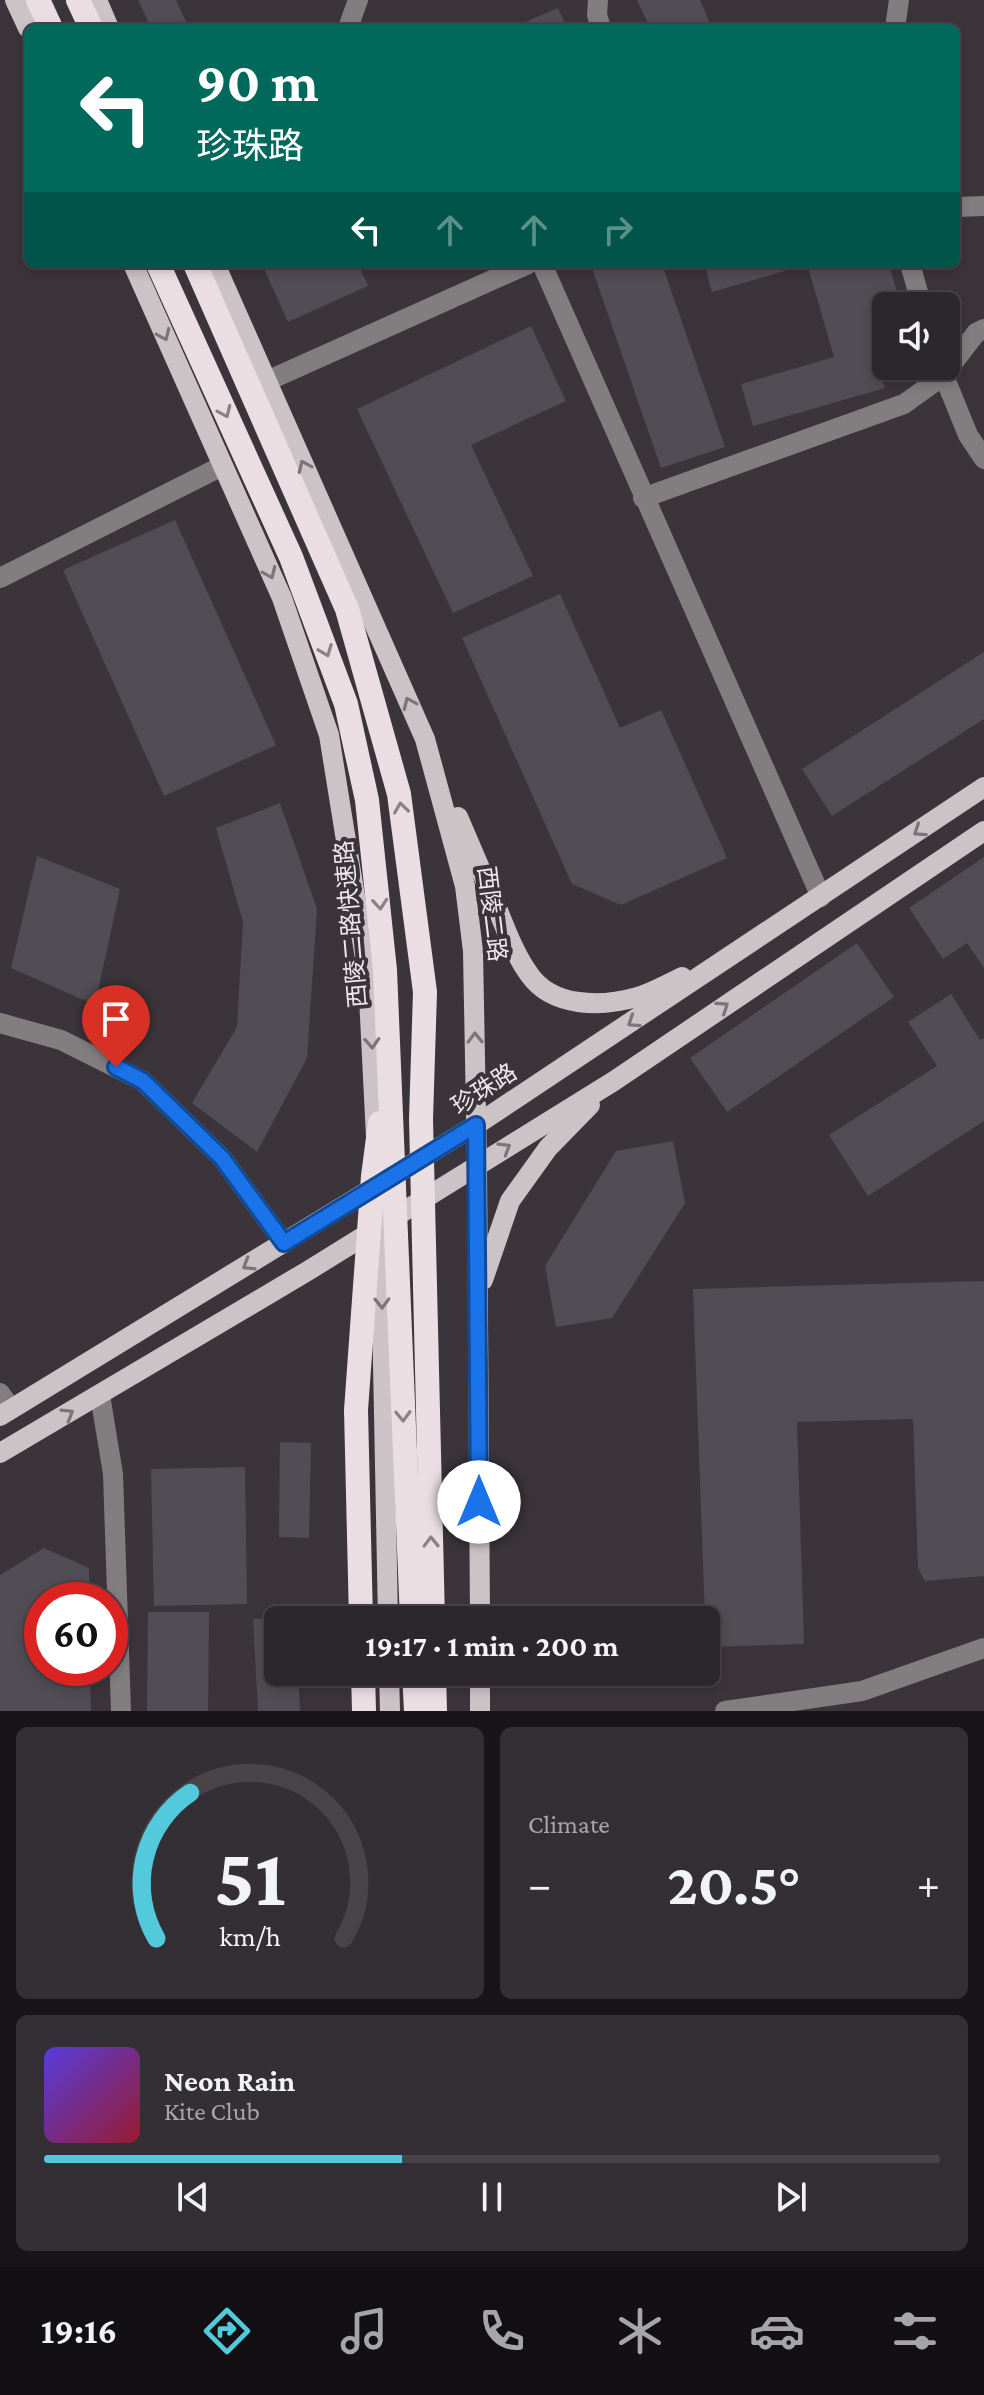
<!DOCTYPE html>
<html lang="en">
<head>
<meta charset="utf-8">
<style>
  :root { --surface:#2c272c; --page:#342f34; --text:#f1f3f6; --muted:#a6a5a9; --line:#484448; --accent:#53cadc }
  body { margin:0; font-family:"Crimson Pro","Noto Sans SC",serif; background:var(--page); color:var(--text); height:100vh; display:flex; flex-direction:column; font-size:30px; white-space:nowrap }
  * { box-sizing:border-box; margin:0 }
  p { font-size:26px; color:var(--muted) }
  .icon { flex:none; width:44px; height:44px; fill:none; stroke:currentColor; stroke-width:2; stroke-linecap:round; stroke-linejoin:round }
  .map { position:relative; height:1711px; overflow:hidden }
  .panel { display:flex; flex-direction:column; gap:16px; padding:16px; background:#181518; flex:1 }
  .panel>* { flex:none }
  .banner { position:absolute; left:24px; top:24px; width:936px; height:244px; border-radius:12px; box-shadow:0 4px 12px #0003,0 0 0 2px var(--line); background:#00695c; color:#fff; overflow:hidden }
  .buttons { position:absolute; left:872px; top:292px; display:grid; gap:16px }
  .buttons a { display:grid; place-items:center; width:88px; height:88px; border-radius:12px; background:var(--surface); box-shadow:0 4px 12px #0003,0 0 0 2px var(--line); font-size:40px }
  .speed { position:absolute; left:24px; top:1582px; display:flex; gap:16px; font-size:40px; font-weight:700; text-align:center }
  .speed>* { display:grid; place-content:center; width:104px; height:104px; border-radius:50%; background:var(--surface); box-shadow:0 4px 12px #0003,0 0 0 2px var(--line); line-height:1 }
  .speed .limit { border:12px solid #d22; background:#fff; color:#111 }
  .pin { position:absolute; display:grid; place-items:center; width:68px; height:68px; color:#fff; margin:-82px -34px; border-radius:50% 50% 50% 0; rotate:-45deg; box-shadow:0 0 8px #0007 }
  .pin .icon { rotate:45deg }
  .me { position:absolute; width:88px; margin:-44px; rotate:0deg; stroke-linejoin:round; filter:drop-shadow(0 0 6px #0008) }
  .turn { display:flex; align-items:center; gap:28px; height:168px; padding:0 40px; font-size:36px }
  .turn .icon { width:104px; height:104px; stroke-width:2.5 }
  .turn b { display:block; font-size:56px; line-height:68px }
  .lanes { display:flex; align-items:center; height:76px; padding:0 40px; background:#0003; justify-content:center; gap:40px; direction:ltr }
  .lanes .off { opacity:.35 }
  .big { font-size:60px; font-weight:700; line-height:1.1 }
  .panel .card { flex:1; display:flex; flex-direction:column; justify-content:center; gap:12px; min-width:0; padding:0 28px; border-radius:12px; background:var(--page) }
  .panel .dial { align-items:center; gap:0 }
  .dial svg { height:208px; overflow:visible; fill:none; stroke:var(--line); stroke-width:7; stroke-linecap:round; text-anchor:middle }
  .dial text { fill:var(--text); stroke:none }
  .song { display:flex; align-items:center; gap:24px }
  .cover { width:96px; height:96px; border-radius:12px; background:linear-gradient(135deg,hsl(250 70% 55%),hsl(350 70% 35%)) }
  .played { height:8px; border-radius:4px; background:linear-gradient(90deg,var(--accent) 40%,var(--line) 40%) }
  .keys { display:flex; justify-content:space-around; direction:ltr }
  .heat { display:flex; justify-content:space-between; align-items:center; font-size:44px; direction:ltr }
  .panel .tiles { flex:1; display:grid; gap:16px; grid-template-columns:1fr 1fr }
  .card:last-child { grid-column:span 2 }
  .trip { position:absolute; left:264px; top:1606px; width:456px; height:80px; border-radius:12px; background:var(--surface); box-shadow:0 4px 12px #0003,0 0 0 2px var(--line); font-weight:700; line-height:80px; text-align:center }
  .tab-bar { display:flex; height:128px; justify-content:space-around; align-items:center; background:#121012; color:var(--muted) }
  .tab-bar .icon { width:56px; height:56px }
  .tab-bar .selected { color:var(--accent) }
  .tab-bar b { font-size:36px; color:var(--text) }
  .map>svg:first-child { display:block }
  .building { fill:#504d55 }
  .lines { fill:none; stroke-linecap:round; stroke-linejoin:round }
  .minor { stroke:#827d7f; stroke-width:20 }
  .major { stroke:#ccc3c6; stroke-width:20 }
  .highway { stroke:#eadee2; stroke-width:24 }
  .highway-bridge { stroke:#eadee2; stroke-width:24 }
  .oneway { stroke:#7c7479 }
  .oneway2 { stroke:#8a8086 }
  .route-casing { stroke:#114b97; stroke-width:20 }
  .route { stroke:#1a73e8; stroke-width:14 }
  .labels { text-anchor:middle; stroke-width:8; stroke-linejoin:round; paint-order:stroke }
  .street-label { font-size:24px; fill:#ede8ec; stroke:#3b343a }
</style>
</head>
<body>
<div class="map">
<svg width="984" height="1711" viewBox="0 0 984 1711">
  <rect width="100%" height="100%" fill="#3b343a"/>
  <!-- building -->
  <g class="building">
    <path d="M 138,0 L 176,0 L 189,28 L 151,28 Z"/>
    <path d="M 637,0 L 700,0 L 712,28 L 650,28 Z"/>
    <path d="M 558,8 L 567,28 L 512,28 Z"/>
    <path d="M 262,264 L 358,264 L 368,286 L 288,322 Z"/>
    <path d="M 604,264 L 662,264 L 725,447 L 661,468 L 592,268 Z"/>
    <path d="M 704,264 L 805,264 L 805,265 L 712,292 Z"/>
    <path d="M 807,264 L 889,264 L 901,306 L 886,306 L 886,366 L 911,367 L 881,375 L 885,388 L 753,426 L 741,384 L 834,357 Z"/>
    <path d="M 531,326 L 566,401 L 471,445 L 533,576 L 453,613 L 357,409 Z"/>
    <path d="M 175,520 L 276,745 L 164,796 L 63,570 Z"/>
    <path d="M 560,594 L 620,728 L 661,710 L 727,858 L 621,905 L 572,884 L 462,638 Z"/>
    <path d="M 984,652 L 984,719 L 832,816 L 802,769 Z"/>
    <path d="M 280,803 L 317,909 L 307,1058 L 257,1152 L 192,1103 L 237,1027 L 243,922 L 216,828 Z"/>
    <path d="M 37,856 L 120,889 L 95,1005 L 11,968 Z"/>
    <path d="M 984,857 L 984,968 L 967,943 L 943,959 L 909,908 Z"/>
    <path d="M 857,943 L 894,997 L 727,1112 L 690,1058 Z"/>
    <path d="M 951,994 L 980,1040 L 984,1038 L 984,1121 L 868,1196 L 829,1135 L 937,1066 L 908,1022 Z"/>
    <path d="M 673,1141 L 685,1203 L 612,1318 L 556,1327 L 545,1266 L 616,1151 Z"/>
    <path d="M 984,1281 L 984,1576 L 925,1581 L 918,1568 L 913,1419 L 797,1422 L 804,1644 L 706,1647 L 693,1289 Z"/>
    <path d="M 280,1442 L 311,1443 L 309,1538 L 279,1537 Z"/>
    <path d="M 245,1467 L 247,1604 L 154,1606 L 151,1469 Z"/>
    <path d="M 44,1548 L 89,1568 L 89,1600 L 42,1600 L 42,1668 L 90,1668 L 91,1711 L 0,1711 L 0,1575 Z"/>
    <path d="M 148,1612 L 209,1612 L 208,1711 L 147,1711 Z"/>
    <path d="M 278,1618 L 278,1672 L 298,1672 L 300,1711 L 258,1711 L 253,1619 Z"/>
  </g>
  <g class="lines">
    <!-- minor -->
    <g class="minor">
      <path d="M 598,0 L 597,15 L 601,28"/>
      <path d="M 348,28 L 358,0"/>
      <path d="M 895,28 L 899,0"/>
      <path d="M 956,207 L 984,206"/>
      <path d="M 542,264 L 821,897"/>
      <path d="M 910,264 L 922,306"/>
      <path d="M 940,366 L 968,435 L 984,459"/>
      <path d="M 267,381 L 528,264"/>
      <path d="M 643,498 L 904,404 L 943,376 L 976,333 L 984,329"/>
      <path d="M 0,578 L 222,466"/>
      <path d="M 0,1023 L 61,1040 L 143,1081 L 222,1158 L 284,1243"/>
      <path d="M 0,1393 L 11,1409"/>
      <path d="M 100,1395 L 113,1474 L 121,1711"/>
      <path d="M 725,1711 L 862,1691 L 984,1648"/>
    </g>
    <!-- major -->
    <g class="major">
      <path d="M 15,0 L 28,28"/>
      <path d="M 97,0 L 109,28"/>
      <path d="M 133,264 L 282,598 L 329,735 L 368,977 L 376,1137"/>
      <path d="M 215,264 L 425,739 L 465,886 L 473,951 L 477,1166 L 480,1620"/>
      <path d="M 458,817 C 471,847 484,877 497,908 C 506,930 515,955 529,974 C 552,1008 602,1007 637,997 C 652,993 667,984 682,977"/>
      <path d="M 380,1209 L 388,1620"/>
      <path d="M 483,1280 L 510,1201 L 548,1148 L 590,1105"/>
      <path d="M 0,1416 L 476,1125 L 984,787"/>
      <path d="M 0,1453 L 306,1272 L 614,1081 L 984,831"/>
      <path d="M 389,1672 L 390,1711"/>
      <path d="M 480,1672 L 480,1711"/>
    </g>
    <!-- highway -->
    <g class="highway">
      <path d="M 38,0 L 51,28"/>
      <path d="M 78,0 L 91,28"/>
      <path d="M 363,1672 L 364,1711"/>
      <path d="M 414,1672 L 416,1711"/>
      <path d="M 434,1672 L 435,1711"/>
    </g>
    <!-- highway-bridge -->
    <g class="highway-bridge">
      <path d="M 158,264 L 291,557 L 346,704 L 367,800 L 385,970 L 412,1620"/>
      <path d="M 195,264 L 347,609 L 399,794 L 425,992 L 421,1119 L 433,1620"/>
      <path d="M 361,1620 L 356,1410 L 373,1176 L 380,1123"/>
    </g>
  </g>
  <!-- one-way arrows -->
  <defs><path id="oneway-chevron" d="M-2-3.5L2.5 0L-2 3.5" fill="none" stroke-width="1.6" stroke-linecap="round" stroke-linejoin="round" transform="scale(2)"/></defs>
  <g class="oneway">
    <use href="#oneway-chevron" transform="translate(164 335) rotate(66)"/>
    <use href="#oneway-chevron" transform="translate(304 466) rotate(-114)"/>
    <use href="#oneway-chevron" transform="translate(270 573) rotate(66)"/>
    <use href="#oneway-chevron" transform="translate(409 703) rotate(-114)"/>
    <use href="#oneway-chevron" transform="translate(919 831) rotate(146)"/>
    <use href="#oneway-chevron" transform="translate(723 1007) rotate(-34)"/>
    <use href="#oneway-chevron" transform="translate(633 1022) rotate(147)"/>
    <use href="#oneway-chevron" transform="translate(475 1038) rotate(-91)"/>
    <use href="#oneway-chevron" transform="translate(372 1043) rotate(87)"/>
    <use href="#oneway-chevron" transform="translate(505 1148) rotate(-32)"/>
    <use href="#oneway-chevron" transform="translate(248 1265) rotate(149)"/>
    <use href="#oneway-chevron" transform="translate(382 1303) rotate(89)"/>
    <use href="#oneway-chevron" transform="translate(68 1414) rotate(-31)"/>
  </g>
  <g class="oneway2">
    <use href="#oneway-chevron" transform="translate(225 412) rotate(66)"/>
    <use href="#oneway-chevron" transform="translate(326 651) rotate(69)"/>
    <use href="#oneway-chevron" transform="translate(401 808) rotate(-98)"/>
    <use href="#oneway-chevron" transform="translate(380 904) rotate(85)"/>
    <use href="#oneway-chevron" transform="translate(403 1416) rotate(88)"/>
    <use href="#oneway-chevron" transform="translate(431 1542) rotate(-91)"/>
  </g>
  <g class="lines">
    <defs>
      <path id="route" d="M 116,1067 L 143,1081 L 222,1158 L 284,1243 L 476,1125 L 479,1502"/>
    </defs>
    <!-- route casing -->
    <use href="#route" class="route-casing"/>
    <!-- route -->
    <use href="#route" class="route"/>
  </g>
  <g class="labels">
    <!-- street labels -->
    <g class="street-label">
      <text transform="translate(492 914) rotate(83)" y="8">西陵二路</text>
      <text transform="translate(351 924) rotate(-95)" y="8">西陵二路快速路</text>
      <text transform="translate(484 1089) rotate(-33)" y="8">珍珠路</text>
    </g>
  </g>
</svg>
<div class="buttons">
<a><svg class="icon" aria-label="sound" viewBox="0 0 24 24"><path d="M4 9h4l5-4v14l-5-4H4zM17 9q2 3 0 6"/></svg></a>
</div>
<div class="speed"><div class="limit">60</div></div>
<div class="pin" style="left:116px;top:1067px;background:#d93025"><svg class="icon" aria-label="arrive" viewBox="0 0 24 24"><path d="M6 21V4h12l-3 4 3 4H6"/></svg></div>
<svg class="me" style="left:479px;top:1502px" viewBox="-20 -20 40 40"><circle r="19" fill="#fff"/><path d="M0-13L10 11 0 6-10 11z" fill="#1a73e8"/></svg>
<div class="trip">19:17 · 1 min · 200 m</div>
<div class="banner">
<div class="turn"><svg class="icon" aria-label="left" viewBox="0 0 24 24"><path d="M17 20v-9H6M10 6l-5 5 5 5"/></svg><div><b>90 m</b>珍珠路</div></div>
<div class="lanes"><svg class="icon" aria-label="left" viewBox="0 0 24 24"><path d="M17 20v-9H6M10 6l-5 5 5 5"/></svg><svg class="icon off" aria-label="ahead" viewBox="0 0 24 24"><path d="M12 20V5M6 11l6-6 6 6"/></svg><svg class="icon off" aria-label="ahead" viewBox="0 0 24 24"><path d="M12 20V5M6 11l6-6 6 6"/></svg><svg class="icon off" aria-label="right" viewBox="0 0 24 24"><path d="M7 20v-9h11M14 6l5 5-5 5"/></svg></div>
</div>
</div>
<section class="panel">
<div class="tiles">
<div class="card dial"><svg viewBox="0 0 100 80">
<path d="M14 69A42 42 0 1 1 86 69"/>
<path d="M14 69A42 42 0 0 1 27 13" stroke="#53cadc"/>
<text x="50" y="56" font-size="32" font-weight="700">51</text>
<text x="50" y="72" font-size="11">km/h</text>
</svg></div>
<div class="card"><p>Climate</p>
<div class="heat"><a>−</a><b class="big">20.5°</b><a>+</a></div>
</div>
<div class="card">
<div class="song"><i class="cover"></i><div><b>Neon Rain</b><p>Kite Club</p></div></div>
<div class="played"></div>
<div class="keys"><svg class="icon" aria-label="previous" viewBox="0 0 24 24"><path d="M18 5L8 12l10 7zM5 5v14"/></svg><svg class="icon" aria-label="pause" viewBox="0 0 24 24"><path d="M8 5v14M16 5v14"/></svg><svg class="icon" aria-label="next" viewBox="0 0 24 24"><path d="M6 5l10 7-10 7zM19 5v14"/></svg></div>
</div>
</div>
</section>
<nav class="tab-bar">
<b>19:16</b>
<svg class="icon selected" aria-label="directions" viewBox="0 0 24 24"><path d="M12 3l9 9-9 9-9-9zM9 14v-3h6M13 9l2 2-2 2"/></svg>
<svg class="icon" aria-label="music" viewBox="0 0 24 24"><path d="M9 18V5l10-2v13"/><circle cx="6" cy="18" r="3"/><circle cx="16" cy="16" r="3"/></svg>
<svg class="icon" aria-label="phone" viewBox="0 0 24 24"><path d="M5 4h4l2 5-3 2q2 4 5 5l2-3 5 2v4C11 20 4 13 5 4z"/></svg>
<svg class="icon" aria-label="climate" viewBox="0 0 24 24"><path d="M12 3v18M4 7l16 10M4 17L20 7"/></svg>
<svg class="icon" aria-label="car" viewBox="0 0 24 24"><path d="M5 17H2v-5l4-1 3-4h7l3 4 3 1v5h-3M9 17h6M6 11h13"/><circle cx="7" cy="17" r="2"/><circle cx="17" cy="17" r="2"/></svg>
<svg class="icon" aria-label="filters" viewBox="0 0 24 24"><path d="M4 7h16M4 17h16"/><circle cx="9" cy="7" r="2"/><circle cx="15" cy="17" r="2"/></svg>
</nav>
</body>
</html>
